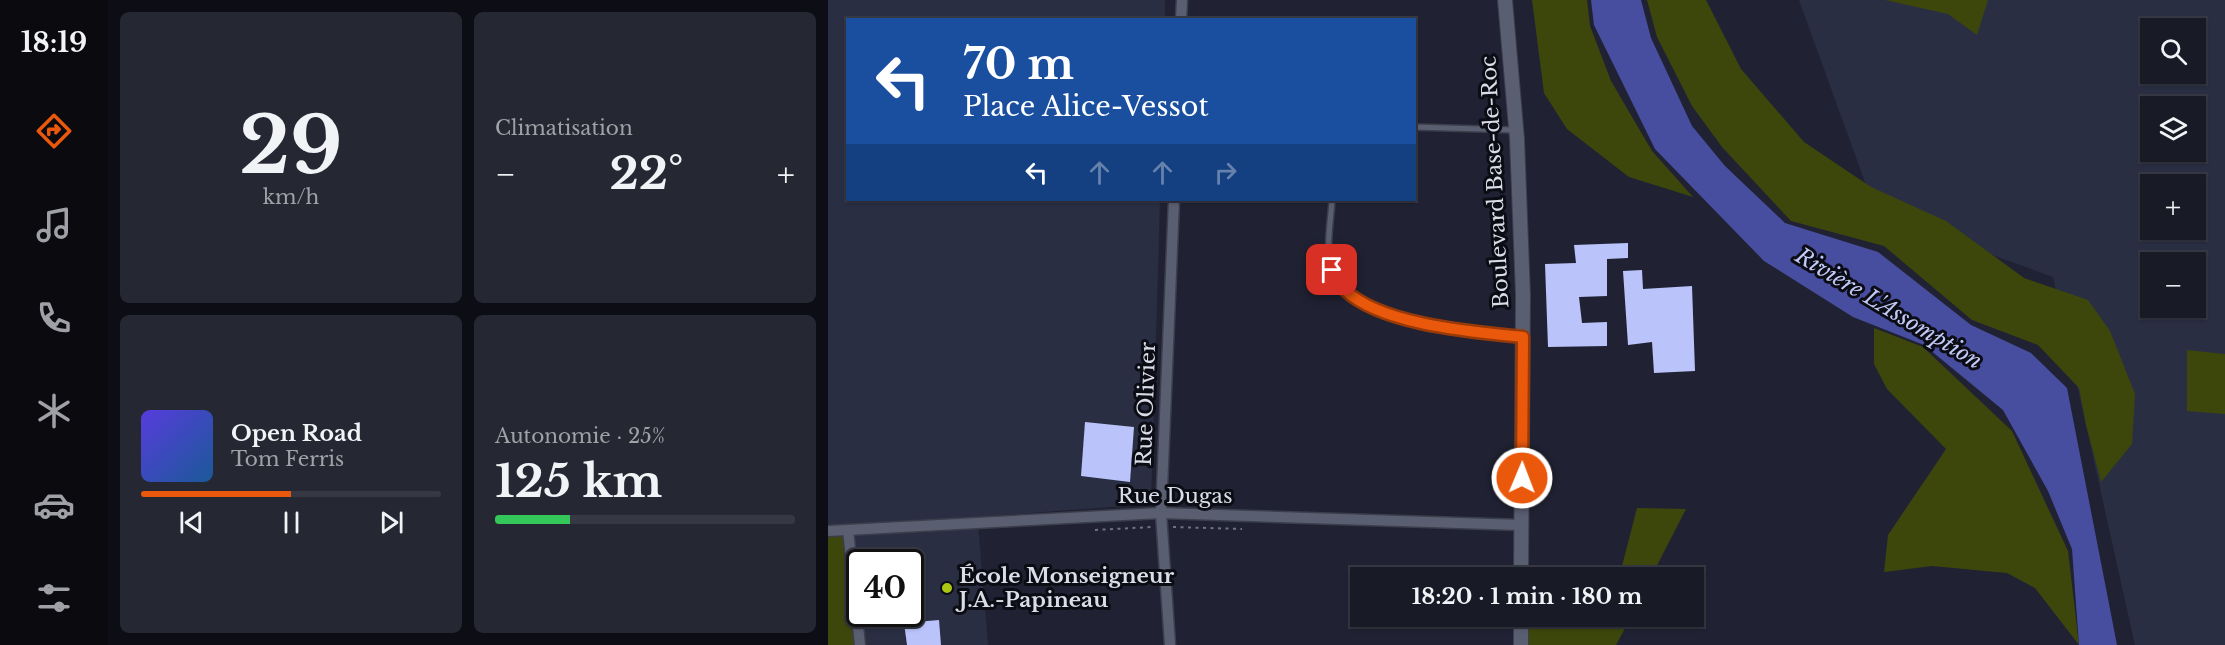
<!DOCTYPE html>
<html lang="fr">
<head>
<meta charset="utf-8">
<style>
  :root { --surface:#181a26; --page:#252732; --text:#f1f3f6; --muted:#9fa1a7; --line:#363843; --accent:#ea580c }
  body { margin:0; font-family:"Libre Baskerville",serif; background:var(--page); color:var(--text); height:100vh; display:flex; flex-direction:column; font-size:22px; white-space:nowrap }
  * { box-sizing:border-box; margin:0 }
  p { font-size:20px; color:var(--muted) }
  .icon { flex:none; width:33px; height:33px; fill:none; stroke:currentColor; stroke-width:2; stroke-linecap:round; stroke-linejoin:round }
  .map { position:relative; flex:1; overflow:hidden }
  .panel { display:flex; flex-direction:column; gap:12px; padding:12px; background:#0d0e15; width:720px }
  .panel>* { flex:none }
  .hud { position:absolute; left:18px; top:18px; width:570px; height:183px; border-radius:0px; box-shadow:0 2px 4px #0004,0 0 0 2px var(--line); background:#1a4fa0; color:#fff; overflow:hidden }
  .fabs { position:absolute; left:1312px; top:18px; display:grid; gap:12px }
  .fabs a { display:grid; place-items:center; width:66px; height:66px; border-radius:0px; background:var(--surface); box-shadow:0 2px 4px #0004,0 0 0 2px var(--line); font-size:30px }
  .speed { position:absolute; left:18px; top:549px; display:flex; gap:12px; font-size:30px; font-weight:700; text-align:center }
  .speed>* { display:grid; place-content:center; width:78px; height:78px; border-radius:50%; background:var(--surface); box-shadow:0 2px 4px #0004,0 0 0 2px var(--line); line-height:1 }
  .speed .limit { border:3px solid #111; border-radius:9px; background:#fff; color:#111 }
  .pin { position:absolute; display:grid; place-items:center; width:51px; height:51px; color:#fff; margin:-26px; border-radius:12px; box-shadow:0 3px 9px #0006 }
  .me { position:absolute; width:66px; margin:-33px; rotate:1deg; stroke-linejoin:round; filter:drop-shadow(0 0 4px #0008) }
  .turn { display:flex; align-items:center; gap:21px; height:126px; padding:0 18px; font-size:27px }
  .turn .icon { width:78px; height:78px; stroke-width:2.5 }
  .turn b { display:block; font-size:42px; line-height:51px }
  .lanes { display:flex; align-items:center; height:57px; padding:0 18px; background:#0003; justify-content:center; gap:30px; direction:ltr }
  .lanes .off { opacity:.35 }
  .big { font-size:45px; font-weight:700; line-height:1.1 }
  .panel .tile { flex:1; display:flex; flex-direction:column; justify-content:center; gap:9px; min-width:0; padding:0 21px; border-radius:9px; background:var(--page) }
  .panel .dial { align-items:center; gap:0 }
  .dial b { font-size:78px; line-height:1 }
  .song { display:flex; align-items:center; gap:18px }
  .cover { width:72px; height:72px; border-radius:9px; background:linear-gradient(135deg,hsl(250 70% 55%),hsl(210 70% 35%)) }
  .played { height:6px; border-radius:3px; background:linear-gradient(90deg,var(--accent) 50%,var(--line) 50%) }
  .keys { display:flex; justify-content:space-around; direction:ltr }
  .heat { display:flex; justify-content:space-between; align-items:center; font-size:33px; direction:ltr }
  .charge { height:9px; border-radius:4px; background:linear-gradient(90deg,#34c759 25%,var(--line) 0) }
  .panel .tiles { flex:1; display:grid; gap:12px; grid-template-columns:repeat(2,1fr) }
  .trip { position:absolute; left:522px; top:567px; width:354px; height:60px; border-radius:0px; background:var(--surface); box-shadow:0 2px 4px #0004,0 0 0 2px var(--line); font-weight:700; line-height:60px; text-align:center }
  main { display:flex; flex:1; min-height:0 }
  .menu { display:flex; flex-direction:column; width:108px; justify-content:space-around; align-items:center; background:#0a0a0f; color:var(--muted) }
  .menu .icon { width:42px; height:42px }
  .menu .current { color:var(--accent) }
  .menu b { font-size:27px; color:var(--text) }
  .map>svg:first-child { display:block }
  .built { fill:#2a2e43; fill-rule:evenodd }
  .green { fill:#3d470b }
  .water { fill:#474e9f }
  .building { fill:#bac4fb }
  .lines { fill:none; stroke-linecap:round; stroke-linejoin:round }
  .service-casing { stroke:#3b3e4b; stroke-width:8 }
  .minor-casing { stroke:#3b3e4b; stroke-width:13 }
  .tertiary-casing { stroke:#3b3e4b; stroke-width:16 }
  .path { stroke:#717382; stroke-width:2; stroke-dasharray:3 4.5; stroke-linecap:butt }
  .service { stroke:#5a5e71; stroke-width:5 }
  .minor { stroke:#5a5e71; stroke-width:10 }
  .tertiary { stroke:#5a5e71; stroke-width:14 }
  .route-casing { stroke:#983908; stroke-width:15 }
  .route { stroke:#ea580c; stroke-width:10 }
  .poi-dot { fill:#acc613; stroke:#0b0c14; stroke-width:2 }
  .labels { text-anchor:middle; stroke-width:6; stroke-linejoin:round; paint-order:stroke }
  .street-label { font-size:21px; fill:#dadde8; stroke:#0b0c14 }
  .poi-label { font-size:21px; font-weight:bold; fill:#dadde8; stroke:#0b0c14; text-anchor:start }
  .water-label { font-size:22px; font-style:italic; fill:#c1caf7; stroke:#0b0c14 }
</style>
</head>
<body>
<main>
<nav class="menu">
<b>18:19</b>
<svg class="icon current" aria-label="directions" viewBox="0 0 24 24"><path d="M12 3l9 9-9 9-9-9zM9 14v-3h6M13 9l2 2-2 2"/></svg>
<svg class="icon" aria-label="music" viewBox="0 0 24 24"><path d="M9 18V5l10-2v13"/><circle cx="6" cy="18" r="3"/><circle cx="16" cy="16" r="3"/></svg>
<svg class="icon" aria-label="phone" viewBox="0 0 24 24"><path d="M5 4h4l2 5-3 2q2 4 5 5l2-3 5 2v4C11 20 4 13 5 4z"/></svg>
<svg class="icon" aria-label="climate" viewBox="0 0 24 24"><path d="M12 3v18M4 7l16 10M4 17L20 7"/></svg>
<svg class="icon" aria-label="car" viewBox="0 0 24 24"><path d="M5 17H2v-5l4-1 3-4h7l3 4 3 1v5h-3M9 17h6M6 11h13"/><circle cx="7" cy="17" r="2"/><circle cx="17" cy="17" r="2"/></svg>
<svg class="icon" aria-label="filters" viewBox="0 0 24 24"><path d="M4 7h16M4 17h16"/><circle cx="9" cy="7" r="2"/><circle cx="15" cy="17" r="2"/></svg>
</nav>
<section class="panel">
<div class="tiles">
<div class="tile dial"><b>29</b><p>km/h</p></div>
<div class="tile"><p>Climatisation</p>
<div class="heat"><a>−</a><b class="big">22°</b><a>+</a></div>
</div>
<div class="tile">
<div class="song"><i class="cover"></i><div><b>Open Road</b><p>Tom Ferris</p></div></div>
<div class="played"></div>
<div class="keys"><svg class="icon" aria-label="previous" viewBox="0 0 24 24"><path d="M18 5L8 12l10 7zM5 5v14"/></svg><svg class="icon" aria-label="pause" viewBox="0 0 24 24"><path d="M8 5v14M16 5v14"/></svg><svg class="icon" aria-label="next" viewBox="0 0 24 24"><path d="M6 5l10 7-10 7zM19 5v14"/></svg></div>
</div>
<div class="tile"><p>Autonomie · 25%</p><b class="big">125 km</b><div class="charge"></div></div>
</div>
</section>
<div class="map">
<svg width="1397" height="645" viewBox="0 0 1397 645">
  <rect width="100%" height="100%" fill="#202233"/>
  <!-- built -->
  <g class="built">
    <path d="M 0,0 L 337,0 L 337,19 L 20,20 L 20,200 L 332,200 L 323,504 L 0,528 Z"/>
    <path d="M 971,0 L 1397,0 L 1397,645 L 1307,645 L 1225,277 L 1112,236 L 1042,196 ZM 1323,28 L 1368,28 L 1368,74 L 1323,74 ZM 1323,106 L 1368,106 L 1368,152 L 1323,152 ZM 1323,184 L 1368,184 L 1368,230 L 1323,230 ZM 1323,262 L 1368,262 L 1368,308 L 1323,308 Z"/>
    <path d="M 150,523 L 160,645 L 32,645 L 20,530 ZM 32,562 L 82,562 L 82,614 L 32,614 Z"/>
  </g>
  <!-- green -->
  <g class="green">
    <path d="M 704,0 L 759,0 L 762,26 L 783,81 L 824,151 L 865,197 L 801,177 L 739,129 L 716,93 Z"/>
    <path d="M 819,0 L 878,0 L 913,69 L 976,142 L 1043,187 L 1118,221 L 1196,278 L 1260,300 L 1282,331 L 1307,394 L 1304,444 L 1273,482 L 1258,425 L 1251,388 L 1210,345 L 1144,320 L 1056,246 L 963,221 L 894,147 L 864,106 L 829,37 Z"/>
    <path d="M 1057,0 L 1160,0 L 1149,35 L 1120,14 Z"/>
    <path d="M 1046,328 L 1095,347 L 1184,431 L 1240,551 L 1251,645 L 1207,588 L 1179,573 L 1104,566 L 1056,572 L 1060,535 L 1118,449 L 1059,389 L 1046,364 Z"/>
    <path d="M 1359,350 L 1397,354 L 1397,414 L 1359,411 Z"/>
    <path d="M 809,508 L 858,509 L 823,577 L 698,578 L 698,571 L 793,570 Z"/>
    <path d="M 20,530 L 32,645 L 0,645 L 0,532 Z"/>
    <path d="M 697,617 L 803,617 L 788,645 L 697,645 Z"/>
  </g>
  <!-- water -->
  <path class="water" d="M 763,0 L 813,0 L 823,38 L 864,126 L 897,166 L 957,223 L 1050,252 L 1143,325 L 1203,353 L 1239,388 L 1289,645 L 1251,645 L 1244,549 L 1220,491 L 1175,410 L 1096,345 L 1025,317 L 936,261 L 827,149 L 766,25 Z"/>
  <!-- building -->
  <g class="building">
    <path d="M 800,243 L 800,258 L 779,259 L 779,296 L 751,297 L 754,323 L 779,322 L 779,346 L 720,347 L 717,264 L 748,263 L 746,245 Z"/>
    <path d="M 814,270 L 815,289 L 864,286 L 867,371 L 826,373 L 824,342 L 800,345 L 795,271 Z"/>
    <path d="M 257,422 L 306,427 L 302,482 L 253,476 Z"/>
    <path d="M 111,620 L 113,645 L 79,645 L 76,623 Z"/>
  </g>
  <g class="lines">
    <defs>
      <g id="service">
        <path d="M 586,127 L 687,130"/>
        <path d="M 504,200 C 503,222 496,251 506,272 C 530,325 641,332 693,336"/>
      </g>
      <g id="minor">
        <path d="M 353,20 L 354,0"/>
        <path d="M 20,530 L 32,645"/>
        <path d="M 0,531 L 333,513 L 693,525"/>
        <path d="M 342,645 L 333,513 L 346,200"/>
      </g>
      <g id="tertiary">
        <path d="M 677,0 L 689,139 L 695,295 L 693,578"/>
        <path d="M 693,616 L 693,645"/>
      </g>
    </defs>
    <!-- service casing -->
    <use href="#service" class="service-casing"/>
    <!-- minor casing -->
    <use href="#minor" class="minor-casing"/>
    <!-- tertiary casing -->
    <use href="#tertiary" class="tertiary-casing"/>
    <!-- path -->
    <g class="path">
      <path d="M 345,527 L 414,529"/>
      <path d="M 267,530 L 324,527"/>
    </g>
    <!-- service -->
    <use href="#service" class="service"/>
    <!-- minor -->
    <use href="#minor" class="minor"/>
    <!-- tertiary -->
    <use href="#tertiary" class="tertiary"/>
  </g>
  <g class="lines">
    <defs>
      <path id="route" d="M 504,270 C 508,276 512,285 517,290 C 553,325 646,332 695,337 L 694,478"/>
    </defs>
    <!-- route casing -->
    <use href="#route" class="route-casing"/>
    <!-- route -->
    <use href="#route" class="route"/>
  </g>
  <!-- markers -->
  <circle class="poi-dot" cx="119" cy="588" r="6"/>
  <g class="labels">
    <!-- street labels -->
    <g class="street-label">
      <text transform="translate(667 182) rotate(-93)" y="7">Boulevard Base-de-Roc</text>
      <text transform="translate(318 404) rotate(-88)" y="7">Rue Olivier</text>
      <text x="347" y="503">Rue Dugas</text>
    </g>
    <!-- poi labels -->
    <g class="poi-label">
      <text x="131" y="583">École Monseigneur<tspan x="131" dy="24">J.A.-Papineau</tspan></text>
    </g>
    <!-- water labels -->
    <g class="water-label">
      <text transform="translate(1061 308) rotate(31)" y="8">Rivière L'Assomption</text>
    </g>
  </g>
</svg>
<div class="fabs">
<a><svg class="icon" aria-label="search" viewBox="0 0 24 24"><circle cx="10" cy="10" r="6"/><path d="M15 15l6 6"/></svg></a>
<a><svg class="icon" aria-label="layers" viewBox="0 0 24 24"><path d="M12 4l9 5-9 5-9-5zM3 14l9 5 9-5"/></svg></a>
<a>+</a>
<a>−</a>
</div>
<div class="speed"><div class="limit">40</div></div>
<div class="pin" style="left:504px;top:270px;background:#d93025"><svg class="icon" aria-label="arrive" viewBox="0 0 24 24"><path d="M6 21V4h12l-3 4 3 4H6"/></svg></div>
<svg class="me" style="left:694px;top:478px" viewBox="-20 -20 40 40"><circle r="17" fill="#ea580c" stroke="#fff" stroke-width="3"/><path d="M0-11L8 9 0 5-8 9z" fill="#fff"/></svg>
<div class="trip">18:20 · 1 min · 180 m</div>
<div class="hud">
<div class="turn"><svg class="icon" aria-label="left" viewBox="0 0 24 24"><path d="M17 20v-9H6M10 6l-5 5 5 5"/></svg><div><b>70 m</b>Place Alice-Vessot</div></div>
<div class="lanes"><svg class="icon" aria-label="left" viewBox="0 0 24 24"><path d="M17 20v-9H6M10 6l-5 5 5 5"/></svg><svg class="icon off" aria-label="ahead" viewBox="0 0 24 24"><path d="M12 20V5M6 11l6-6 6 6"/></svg><svg class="icon off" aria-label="ahead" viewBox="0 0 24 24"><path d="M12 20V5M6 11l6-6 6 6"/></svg><svg class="icon off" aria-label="right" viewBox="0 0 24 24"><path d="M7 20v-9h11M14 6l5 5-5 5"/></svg></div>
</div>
</div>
</main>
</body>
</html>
